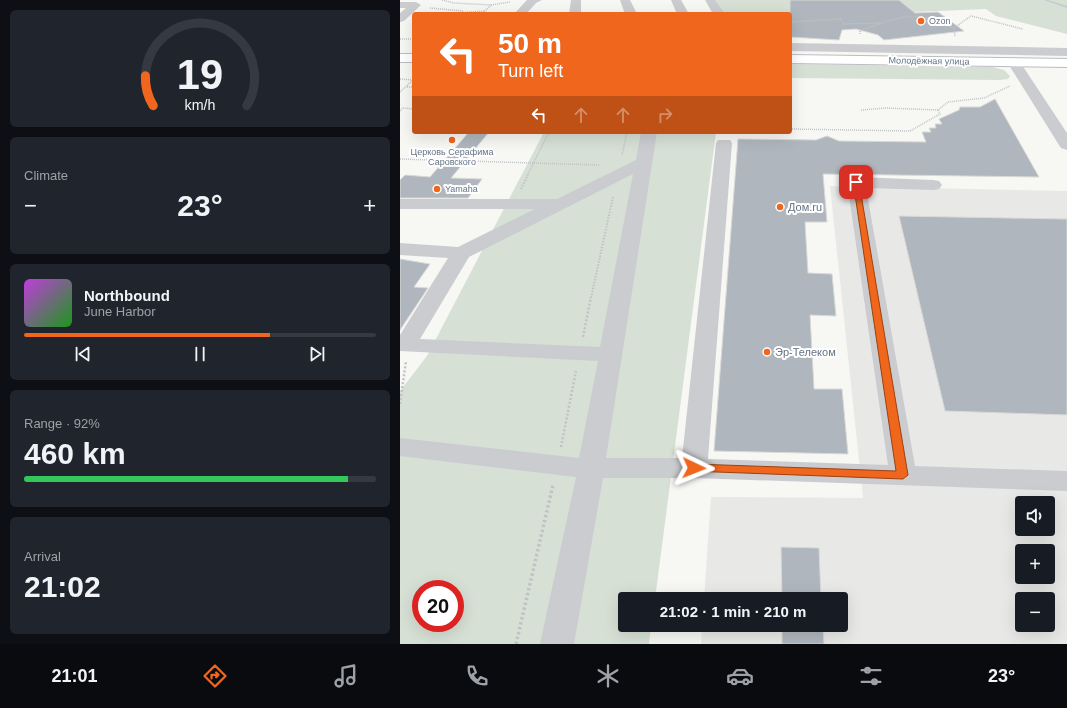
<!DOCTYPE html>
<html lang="en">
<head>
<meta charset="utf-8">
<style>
  :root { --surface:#171b24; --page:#20242c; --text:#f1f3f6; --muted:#9ea1a6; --line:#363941; --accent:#ef661c }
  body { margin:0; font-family:Helvetica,sans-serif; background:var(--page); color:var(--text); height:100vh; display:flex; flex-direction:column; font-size:15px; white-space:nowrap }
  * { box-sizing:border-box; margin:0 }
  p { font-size:13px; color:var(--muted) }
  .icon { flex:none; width:22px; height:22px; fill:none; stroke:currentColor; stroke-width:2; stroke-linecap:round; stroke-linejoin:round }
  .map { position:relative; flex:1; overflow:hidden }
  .panel { display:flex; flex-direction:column; gap:10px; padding:10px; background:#0d0f14; width:400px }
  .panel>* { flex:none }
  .top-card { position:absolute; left:12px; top:12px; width:380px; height:122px; border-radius:4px; box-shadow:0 4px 16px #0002; background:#ef661c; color:#fff; overflow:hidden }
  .buttons { position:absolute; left:615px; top:496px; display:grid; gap:8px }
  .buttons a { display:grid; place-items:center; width:40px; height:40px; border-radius:4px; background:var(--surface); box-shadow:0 4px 16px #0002; font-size:20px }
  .speed { position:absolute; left:12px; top:580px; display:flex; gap:8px; font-size:20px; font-weight:700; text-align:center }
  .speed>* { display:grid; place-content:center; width:52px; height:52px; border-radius:50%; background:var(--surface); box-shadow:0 4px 16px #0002; line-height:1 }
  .speed .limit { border:6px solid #d22; background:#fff; color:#111 }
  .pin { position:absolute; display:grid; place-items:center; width:34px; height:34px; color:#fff; margin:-17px; border-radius:8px; box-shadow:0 2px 6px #0006 }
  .me { position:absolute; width:44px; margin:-22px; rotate:92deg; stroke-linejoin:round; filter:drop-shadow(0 0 3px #0008) }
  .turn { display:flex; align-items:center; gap:14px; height:84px; padding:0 20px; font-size:18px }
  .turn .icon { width:52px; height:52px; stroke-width:2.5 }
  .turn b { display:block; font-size:28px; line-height:34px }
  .lanes { display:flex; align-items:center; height:38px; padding:0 20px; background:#0003; justify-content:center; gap:20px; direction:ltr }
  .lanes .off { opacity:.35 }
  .big { font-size:30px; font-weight:800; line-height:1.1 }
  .panel .widget { flex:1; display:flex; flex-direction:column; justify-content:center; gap:6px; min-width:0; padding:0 14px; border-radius:6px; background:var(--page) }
  .panel .dial { align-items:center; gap:0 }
  .dial svg { height:104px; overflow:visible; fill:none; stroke:var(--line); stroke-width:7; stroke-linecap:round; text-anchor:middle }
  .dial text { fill:var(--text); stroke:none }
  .song { display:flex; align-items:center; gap:12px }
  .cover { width:48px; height:48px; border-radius:6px; background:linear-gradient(135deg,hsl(290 70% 55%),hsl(120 70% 35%)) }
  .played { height:4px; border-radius:2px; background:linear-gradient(90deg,var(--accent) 70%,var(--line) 70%) }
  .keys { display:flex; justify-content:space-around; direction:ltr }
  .heat { display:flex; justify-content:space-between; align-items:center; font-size:22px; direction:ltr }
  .charge { height:6px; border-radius:3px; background:linear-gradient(90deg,#34c759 92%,var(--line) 0) }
  .trip { position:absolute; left:218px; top:592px; width:230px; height:40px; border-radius:4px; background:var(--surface); box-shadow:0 4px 16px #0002; font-weight:800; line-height:40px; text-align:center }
  .menu { display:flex; height:64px; justify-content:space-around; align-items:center; background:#090b0e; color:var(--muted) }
  .menu .icon { width:28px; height:28px }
  .menu .on { color:var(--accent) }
  .menu b { font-size:18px; color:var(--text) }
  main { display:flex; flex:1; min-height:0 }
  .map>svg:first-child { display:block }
  .built { fill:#e8e8e7; fill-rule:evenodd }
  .green { fill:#d7e0d5; fill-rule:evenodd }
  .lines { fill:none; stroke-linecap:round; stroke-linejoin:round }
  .stream { fill:#c1cbd2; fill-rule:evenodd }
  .building { fill:#b0b6bd; stroke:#d9d9d6 }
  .major-casing { stroke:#babdc2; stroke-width:2 }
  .path-far3 { stroke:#c0c2c5; stroke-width:1.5; stroke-dasharray:1 1; stroke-linecap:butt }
  .path-far2 { stroke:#c0c2c5; stroke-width:2; stroke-dasharray:1.5 1.5; stroke-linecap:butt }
  .path-far1 { stroke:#c0c2c5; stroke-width:2.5; stroke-dasharray:2 2; stroke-linecap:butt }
  .path { stroke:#c0c2c5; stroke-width:3.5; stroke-dasharray:2.5 2.5; stroke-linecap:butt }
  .minor { fill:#caccd0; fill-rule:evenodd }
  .major { fill:#fff; fill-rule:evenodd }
  .route { fill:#ef661c; stroke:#9b4212 }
  .poi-dot { fill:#ef661c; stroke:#fff; stroke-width:1.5 }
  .labels { text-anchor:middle; stroke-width:4; stroke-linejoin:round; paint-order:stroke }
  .far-poi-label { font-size:9px; fill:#647387; stroke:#fff; text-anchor:start }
  .far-street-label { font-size:9px; fill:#647387; stroke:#fff }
  .poi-label { font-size:11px; fill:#647387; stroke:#fff; text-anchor:start }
</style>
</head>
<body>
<main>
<section class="panel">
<div class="widget dial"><svg viewBox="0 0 100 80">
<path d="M14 69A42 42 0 1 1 86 69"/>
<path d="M14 69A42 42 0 0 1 8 46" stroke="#ef661c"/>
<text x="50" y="56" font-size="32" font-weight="700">19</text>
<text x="50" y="72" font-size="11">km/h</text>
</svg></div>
<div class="widget"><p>Climate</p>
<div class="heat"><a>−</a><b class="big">23°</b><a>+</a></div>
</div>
<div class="widget">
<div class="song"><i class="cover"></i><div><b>Northbound</b><p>June Harbor</p></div></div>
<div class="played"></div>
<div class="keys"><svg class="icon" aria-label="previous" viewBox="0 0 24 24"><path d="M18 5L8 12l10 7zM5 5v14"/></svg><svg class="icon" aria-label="pause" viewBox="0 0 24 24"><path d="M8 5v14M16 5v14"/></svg><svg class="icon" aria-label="next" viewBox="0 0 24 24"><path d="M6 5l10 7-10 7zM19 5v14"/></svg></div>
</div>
<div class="widget"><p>Range · 92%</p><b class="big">460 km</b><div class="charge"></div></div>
<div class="widget"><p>Arrival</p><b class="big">21:02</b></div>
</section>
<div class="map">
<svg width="667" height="644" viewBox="0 0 667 644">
  <rect width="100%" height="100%" fill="#f7f7f4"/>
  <!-- built -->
  <path class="built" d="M 430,186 L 667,191 L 667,644 L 301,644 L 302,625 L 441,625 L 441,599 L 304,599 L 311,497 L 463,498 ZM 622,503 L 648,503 L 648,529 L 622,529 ZM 622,551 L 648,551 L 648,577 L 622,577 ZM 622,599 L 648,599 L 648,625 L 622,625 Z"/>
  <!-- green -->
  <g class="green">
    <path d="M 314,0 L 667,0 L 667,34 L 596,16 L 586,9 L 513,12 L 323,14 Z"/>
    <path d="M 393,64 L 593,67 L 604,70 L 610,76 L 608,79 L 599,80 L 390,78 L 390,65 Z"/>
    <path d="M 144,132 L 316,132 L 255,599 L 225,599 L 225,625 L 251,625 L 249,644 L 0,644 L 0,391 L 27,356 ZM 21,589 L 55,589 L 55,623 L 21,623 Z"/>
  </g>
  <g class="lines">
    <!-- stream -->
    <path class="stream" d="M 644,0 L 648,0 L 667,6 L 667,8 Z"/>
  </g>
  <!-- building -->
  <g class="building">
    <path d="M 390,0 L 499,0 L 515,13 L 538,12 L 564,31 L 484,40 L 478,35 L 456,29 L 442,30 L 439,40 L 390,37 Z"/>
    <path d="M 595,99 L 639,177 L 423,174 L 427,222 L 405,222 L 408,273 L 432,274 L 436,316 L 410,315 L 414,389 L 442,389 L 448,454 L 314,451 L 338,139 L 416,140 L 427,136 L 439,141 L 526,142 L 522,132 L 531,132 L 529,128 L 536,128 L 535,124 L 542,124 L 539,119 L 559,110 L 560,107 L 580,107 Z"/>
    <path d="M 69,132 L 89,132 L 51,178 L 82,179 L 68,198 L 0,198 L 0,180 L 5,175 L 30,177 Z"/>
    <path d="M 499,216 L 667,219 L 667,415 L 545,411 Z"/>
    <path d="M 0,259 L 30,264 L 14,287 L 28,288 L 0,330 Z"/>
    <path d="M 381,547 L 419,548 L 421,599 L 382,599 Z"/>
    <path d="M 382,625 L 423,625 L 424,644 L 382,644 Z"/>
  </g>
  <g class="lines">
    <defs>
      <g id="major">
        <rect x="0" y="54" width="14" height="8"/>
        <path d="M 390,55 L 667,59 L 667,67 L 390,63 Z"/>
      </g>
    </defs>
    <!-- major casing -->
    <use href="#major" class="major-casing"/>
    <!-- path-far3 -->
    <g class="path-far3">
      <path d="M 42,0 L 54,3 L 91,5 L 84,12 L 87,14"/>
      <path d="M 91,5 L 110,2"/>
      <path d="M 30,8 L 63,11"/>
      <path d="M 37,14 L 85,11"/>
      <path d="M 390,22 L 441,19 L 444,24 L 481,23"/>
      <path d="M 554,28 L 571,16 L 623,29"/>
      <path d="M 460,34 L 460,31 C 501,16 513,9 554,28 L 555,36"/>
      <path d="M 0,39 L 14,39"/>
      <path d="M 0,79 L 13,80 L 0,92"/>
      <path d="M 7,87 L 14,87"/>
      <path d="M 461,110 L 486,108 L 538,110"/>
      <path d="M 0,111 L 3,108 L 14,109"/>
      <path d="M 390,129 L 510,131 L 540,114 L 538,110 L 548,102 L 584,98 L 610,86"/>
      <path d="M 222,155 L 227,132"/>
      <path d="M 0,159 L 200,165"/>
      <path d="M 127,176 L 149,132"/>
    </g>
    <!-- path-far2 -->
    <g class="path-far2">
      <path d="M 121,189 L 128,175"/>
      <path d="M 191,298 L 213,197"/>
    </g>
    <!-- path-far1 -->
    <g class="path-far1">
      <path d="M 183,337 L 191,297"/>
      <path d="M 0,404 L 6,361"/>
      <path d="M 161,447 L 176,371"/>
    </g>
    <!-- path -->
    <path class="path" d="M 116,644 L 153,485"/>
    <!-- minor -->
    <g class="minor">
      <path d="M 127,0 L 142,0 L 136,3 L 126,14 L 114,14 Z"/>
      <path d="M 171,0 L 181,0 L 181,14 L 169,14 Z"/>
      <path d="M 220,0 L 230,0 L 237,14 L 225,14 Z"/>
      <path d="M 271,0 L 281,0 L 289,14 L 277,14 Z"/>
      <path d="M 305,0 L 315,0 L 325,14 L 313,14 Z"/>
      <path d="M 0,2 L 16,2 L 21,5 L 4,21 L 0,22 L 0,13 L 6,8 L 0,8 Z"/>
      <path d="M 390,43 L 667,48 L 667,56 L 390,51 Z"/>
      <path d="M 613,58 L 618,59 L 667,133 L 667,150 L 661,148 L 659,145 L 607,62 Z"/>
      <path d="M 241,132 L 257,132 L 206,458 L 282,458 L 316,143 L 318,140 L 330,140 L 332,143 L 308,459 L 488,465 L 447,182 L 450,178 L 456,177 L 533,180 L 539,181 L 542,185 L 539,189 L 533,190 L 466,188 L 515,466 L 667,471 L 667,491 L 294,478 L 203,478 L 174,644 L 140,644 L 176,477 L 0,456 L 0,438 L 179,458 L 198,361 L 0,351 L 0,335 L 48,258 L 0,255 L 0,243 L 58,247 L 135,209 L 0,209 L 0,199 L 157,199 L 236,160 ZM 233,174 L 200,347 L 20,339 L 69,257 Z"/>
    </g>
    <!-- major -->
    <use href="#major" class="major"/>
  </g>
  <!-- route -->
  <path class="route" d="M 453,181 L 459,182 L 508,475 L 503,479 L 290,471 L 289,468 L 294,464 L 496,471 Z"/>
  <!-- markers -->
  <g class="poi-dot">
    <circle cx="521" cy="21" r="4"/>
    <circle cx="52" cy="140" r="4"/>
    <circle cx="37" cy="189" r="4"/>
    <circle cx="380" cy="207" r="4"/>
    <circle cx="367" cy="352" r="4"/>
  </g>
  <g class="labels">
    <!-- far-poi labels -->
    <g class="far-poi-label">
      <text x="529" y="24">Ozon</text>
      <text x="52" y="155" text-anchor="middle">Церковь Серафима<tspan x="52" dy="10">Саровского</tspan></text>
      <text x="45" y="192">Yamaha</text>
    </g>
    <!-- far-street labels -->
    <g class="far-street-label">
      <text transform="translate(529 61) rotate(1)" y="3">Молодёжная улица</text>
    </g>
    <!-- poi labels -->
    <g class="poi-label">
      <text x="388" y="211">Дом.ru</text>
      <text x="375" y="356">Эр-Телеком</text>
    </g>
  </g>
</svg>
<div class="buttons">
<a><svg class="icon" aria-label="sound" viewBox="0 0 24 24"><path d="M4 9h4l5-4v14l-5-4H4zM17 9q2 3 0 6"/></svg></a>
<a>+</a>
<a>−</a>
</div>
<div class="speed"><div class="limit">20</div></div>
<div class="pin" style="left:456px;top:182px;background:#d93025"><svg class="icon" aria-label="arrive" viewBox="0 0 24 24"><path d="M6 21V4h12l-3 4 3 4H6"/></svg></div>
<svg class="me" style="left:294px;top:468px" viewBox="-20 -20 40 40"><path d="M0-17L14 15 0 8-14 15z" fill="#ef661c" stroke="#fff" stroke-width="4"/></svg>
<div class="trip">21:02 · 1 min · 210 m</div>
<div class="top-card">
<div class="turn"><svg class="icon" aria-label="left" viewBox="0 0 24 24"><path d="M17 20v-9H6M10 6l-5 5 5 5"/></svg><div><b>50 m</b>Turn left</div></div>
<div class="lanes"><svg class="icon" aria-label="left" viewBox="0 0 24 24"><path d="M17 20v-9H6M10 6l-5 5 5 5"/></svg><svg class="icon off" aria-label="ahead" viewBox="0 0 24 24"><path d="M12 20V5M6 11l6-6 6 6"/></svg><svg class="icon off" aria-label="ahead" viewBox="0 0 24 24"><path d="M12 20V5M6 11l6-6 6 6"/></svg><svg class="icon off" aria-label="right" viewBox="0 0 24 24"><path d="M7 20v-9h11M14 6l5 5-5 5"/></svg></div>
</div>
</div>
</main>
<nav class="menu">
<b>21:01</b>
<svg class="icon on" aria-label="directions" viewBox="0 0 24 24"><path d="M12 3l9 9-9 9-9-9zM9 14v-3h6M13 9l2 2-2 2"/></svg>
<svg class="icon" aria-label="music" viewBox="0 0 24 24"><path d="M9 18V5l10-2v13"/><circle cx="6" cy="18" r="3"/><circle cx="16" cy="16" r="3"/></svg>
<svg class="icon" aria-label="phone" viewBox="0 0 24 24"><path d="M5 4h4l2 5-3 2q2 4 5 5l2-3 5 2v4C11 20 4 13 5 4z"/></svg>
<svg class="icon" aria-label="climate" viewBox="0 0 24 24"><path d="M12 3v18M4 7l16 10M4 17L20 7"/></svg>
<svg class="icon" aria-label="car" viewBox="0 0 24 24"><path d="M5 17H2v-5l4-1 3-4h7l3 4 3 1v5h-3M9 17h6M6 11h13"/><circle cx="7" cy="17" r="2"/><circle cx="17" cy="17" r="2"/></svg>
<svg class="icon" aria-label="filters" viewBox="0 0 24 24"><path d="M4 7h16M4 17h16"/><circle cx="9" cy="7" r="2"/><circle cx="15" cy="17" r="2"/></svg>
<b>23°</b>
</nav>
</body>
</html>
